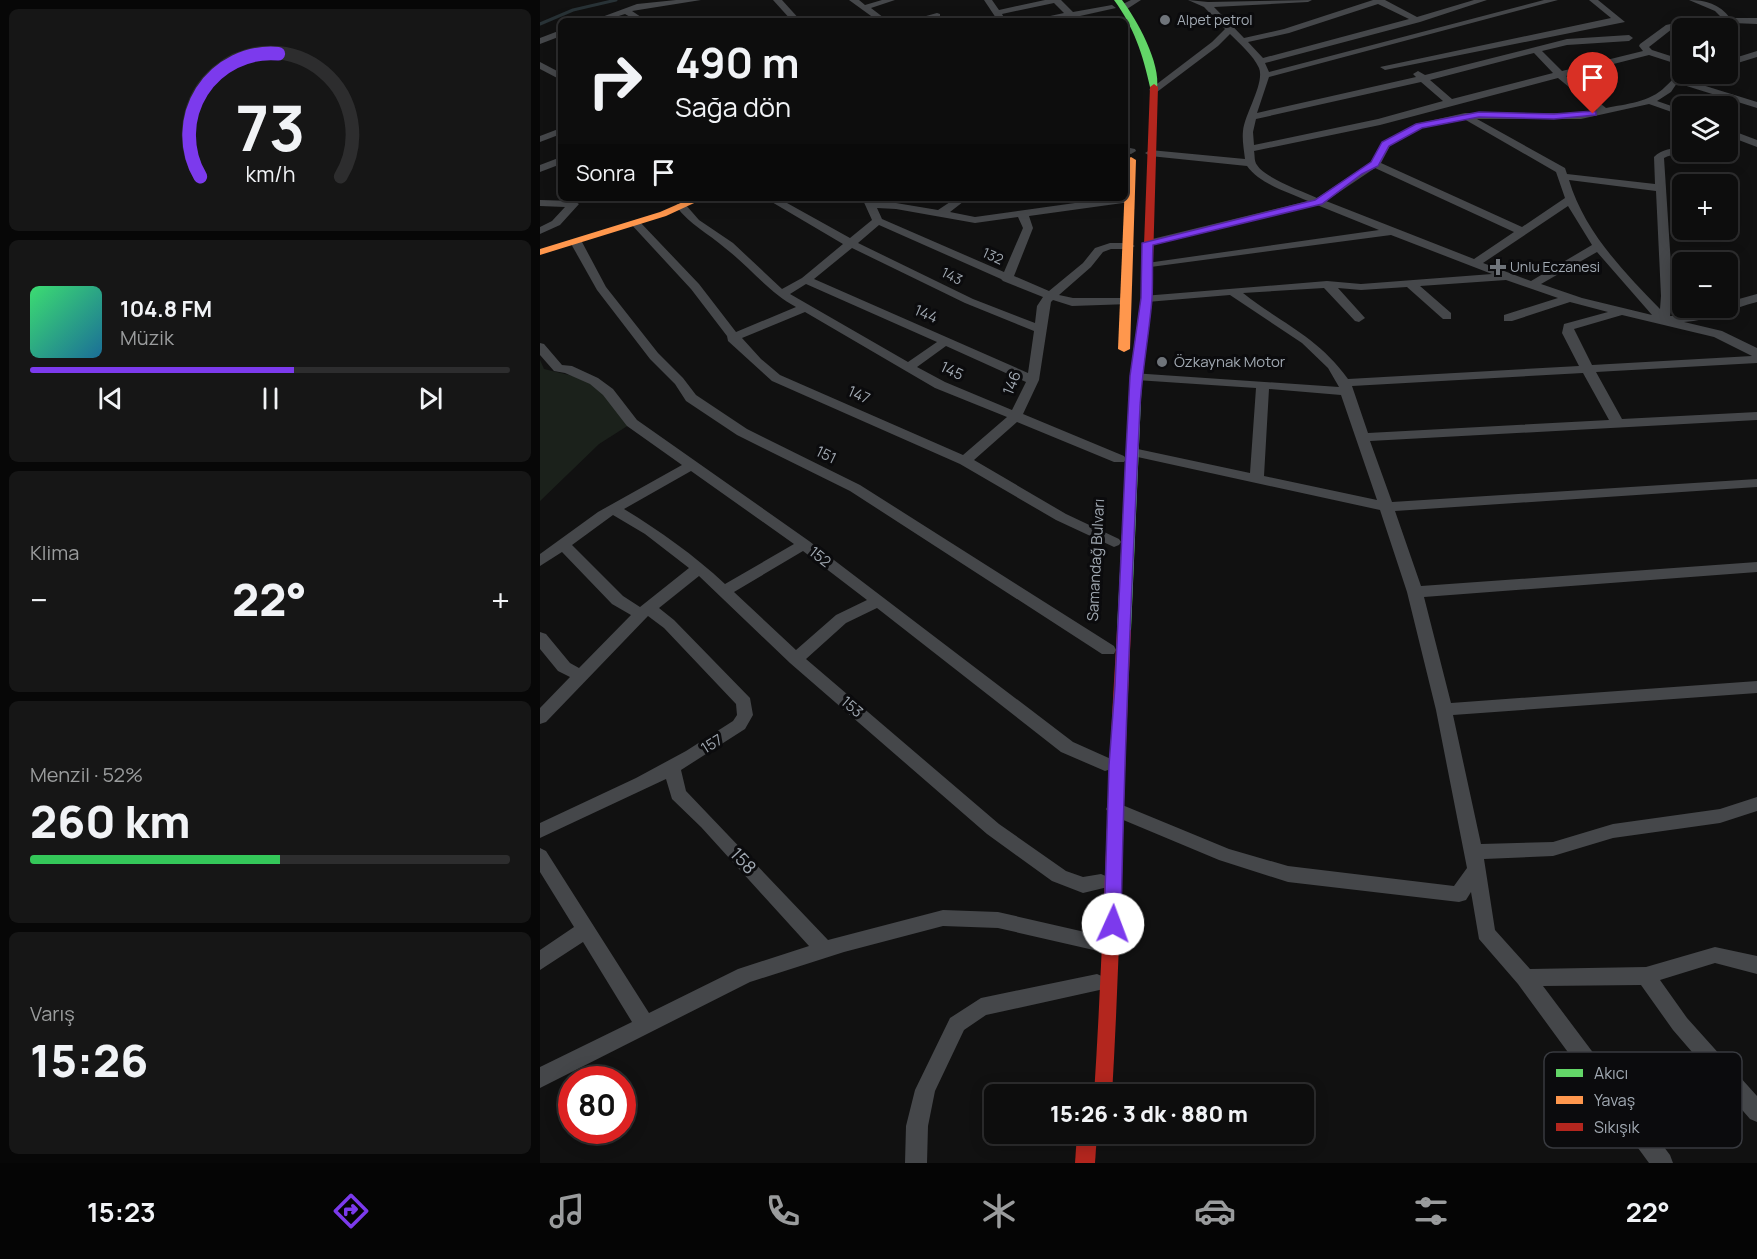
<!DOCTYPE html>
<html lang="tr">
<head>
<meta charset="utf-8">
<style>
  :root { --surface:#0d0d0d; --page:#161616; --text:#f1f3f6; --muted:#9a9c9d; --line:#2d2d2e; --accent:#7c3aed }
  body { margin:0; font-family:Manrope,sans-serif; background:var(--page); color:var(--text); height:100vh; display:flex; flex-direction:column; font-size:22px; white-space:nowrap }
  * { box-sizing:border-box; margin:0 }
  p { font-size:20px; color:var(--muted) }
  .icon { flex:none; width:33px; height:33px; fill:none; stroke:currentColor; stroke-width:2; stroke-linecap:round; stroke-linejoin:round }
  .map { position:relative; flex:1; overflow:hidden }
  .sheet { display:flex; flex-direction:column; gap:9px; padding:9px; background:#070707; width:540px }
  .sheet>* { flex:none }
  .hud { position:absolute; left:18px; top:18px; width:570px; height:183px; border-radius:9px; box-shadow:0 3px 15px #0003,0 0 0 2px var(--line); background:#0d0d0d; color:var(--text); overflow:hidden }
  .controls { position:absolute; left:1132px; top:18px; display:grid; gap:12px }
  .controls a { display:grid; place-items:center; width:66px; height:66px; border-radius:9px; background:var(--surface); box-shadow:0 3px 15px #0003,0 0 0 2px var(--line); font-size:30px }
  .speed { position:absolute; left:18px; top:1066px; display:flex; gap:12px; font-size:30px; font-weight:700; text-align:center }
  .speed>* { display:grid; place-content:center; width:78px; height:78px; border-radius:50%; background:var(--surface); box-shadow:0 3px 15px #0003,0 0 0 2px var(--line); line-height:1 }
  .speed .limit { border:9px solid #d22; background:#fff; color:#111 }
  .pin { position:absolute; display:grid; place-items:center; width:51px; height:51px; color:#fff; margin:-62px -26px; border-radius:50% 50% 50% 0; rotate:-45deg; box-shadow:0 0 6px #0007 }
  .pin .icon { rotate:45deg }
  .me { position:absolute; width:66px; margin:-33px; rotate:2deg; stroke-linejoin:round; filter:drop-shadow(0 0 4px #0008) }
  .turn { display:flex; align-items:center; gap:21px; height:126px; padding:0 18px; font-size:27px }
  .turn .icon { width:78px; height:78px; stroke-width:2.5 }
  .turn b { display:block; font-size:42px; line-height:51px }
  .then { display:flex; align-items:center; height:57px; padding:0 18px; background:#0003; gap:12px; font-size:22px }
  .big { font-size:45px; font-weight:800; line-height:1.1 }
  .sheet .card { flex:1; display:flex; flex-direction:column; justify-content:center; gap:9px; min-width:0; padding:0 21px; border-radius:9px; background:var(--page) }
  .sheet .dial { align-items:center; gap:0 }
  .dial svg { height:156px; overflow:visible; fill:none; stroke:var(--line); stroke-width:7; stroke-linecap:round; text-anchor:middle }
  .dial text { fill:var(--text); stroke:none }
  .song { display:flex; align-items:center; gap:18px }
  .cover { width:72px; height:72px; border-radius:9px; background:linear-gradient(135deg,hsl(140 70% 55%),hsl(200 70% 35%)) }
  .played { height:6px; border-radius:3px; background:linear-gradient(90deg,var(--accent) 55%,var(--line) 55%) }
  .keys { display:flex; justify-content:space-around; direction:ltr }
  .heat { display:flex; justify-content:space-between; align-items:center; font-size:33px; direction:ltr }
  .charge { height:9px; border-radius:4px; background:linear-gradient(90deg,#34c759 52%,var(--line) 0) }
  .trip { position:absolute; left:444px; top:1084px; width:330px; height:60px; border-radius:9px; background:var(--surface); box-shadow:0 3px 15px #0003,0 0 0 2px var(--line); font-weight:800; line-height:60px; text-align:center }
  .tabs { display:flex; height:96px; justify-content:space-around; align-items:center; background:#050505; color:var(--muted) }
  .tabs .icon { width:42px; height:42px }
  .tabs .active { color:var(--accent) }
  .tabs b { font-size:27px; color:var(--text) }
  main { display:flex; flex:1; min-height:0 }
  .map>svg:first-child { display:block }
  .green { fill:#1b211b }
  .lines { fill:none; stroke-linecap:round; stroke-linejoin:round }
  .stream { stroke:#283236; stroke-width:3 }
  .street { fill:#45474a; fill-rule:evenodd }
  .fast { fill:#63d668; fill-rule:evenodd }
  .slow { fill:#ff974d; fill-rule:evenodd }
  .jam { fill:#b3261e; fill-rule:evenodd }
  .route { fill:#7c3aed; stroke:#51269a; stroke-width:1.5 }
  .poi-dot { fill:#6f747a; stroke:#0b0b0d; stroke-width:2 }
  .labels { text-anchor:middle; stroke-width:6; stroke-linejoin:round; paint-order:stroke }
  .far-poi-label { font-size:14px; fill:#a1a9b2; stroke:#0b0b0d; text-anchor:start }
  .far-street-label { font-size:14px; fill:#a1a9b2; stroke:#0b0b0d }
  .street-label { font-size:15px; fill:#a1a9b2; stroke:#0b0b0d }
  .poi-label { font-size:15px; fill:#a1a9b2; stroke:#0b0b0d; text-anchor:start }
  .near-street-label { font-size:18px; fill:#a1a9b2; stroke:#0b0b0d }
  .key { fill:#0b0b0d; stroke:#383a3f; stroke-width:1.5 }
  .key-label { font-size:16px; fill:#a1a9b2 }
</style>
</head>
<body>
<main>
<section class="sheet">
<div class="card dial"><svg viewBox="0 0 100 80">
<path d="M14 69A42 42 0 1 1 86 69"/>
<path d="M14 69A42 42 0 0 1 54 6" stroke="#7c3aed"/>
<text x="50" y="56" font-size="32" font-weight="700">73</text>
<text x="50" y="72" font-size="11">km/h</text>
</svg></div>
<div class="card">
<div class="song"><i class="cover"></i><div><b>104.8 FM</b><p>Müzik</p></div></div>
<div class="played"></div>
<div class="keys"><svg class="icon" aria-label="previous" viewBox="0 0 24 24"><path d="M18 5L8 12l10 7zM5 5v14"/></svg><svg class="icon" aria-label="pause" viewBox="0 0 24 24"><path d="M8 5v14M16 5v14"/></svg><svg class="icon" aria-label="next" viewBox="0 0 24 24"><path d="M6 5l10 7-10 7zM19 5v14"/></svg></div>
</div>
<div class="card"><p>Klima</p>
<div class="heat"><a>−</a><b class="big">22°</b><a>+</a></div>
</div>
<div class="card"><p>Menzil · 52%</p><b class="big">260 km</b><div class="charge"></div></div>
<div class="card"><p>Varış</p><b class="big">15:26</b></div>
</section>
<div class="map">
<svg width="1217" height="1163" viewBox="0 0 1217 1163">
  <rect width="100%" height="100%" fill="#111"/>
  <!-- green -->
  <path class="green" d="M 0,360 L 4,369 L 54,381 L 92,423 L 59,444 L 0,501 Z"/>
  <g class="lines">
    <!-- stream -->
    <path class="stream" d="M 0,24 L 33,10 L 76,0"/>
    <!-- street -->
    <g class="street">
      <path d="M 136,0 L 161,0 L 92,11 L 107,21 L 97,21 L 85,14 L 63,21 L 51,21 L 97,4 Z"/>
      <path d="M 233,0 L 242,0 L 261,21 L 252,21 Z"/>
      <path d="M 309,0 L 319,0 L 325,5 L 342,0 L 355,0 L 331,8 L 348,21 L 338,21 Z"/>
      <path d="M 444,0 L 452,0 L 459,10 L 505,0 L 521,0 L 533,12 L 572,5 L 576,8 L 531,18 L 487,21 L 524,13 L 514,3 L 462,14 L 466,21 L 458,21 Z"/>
      <path d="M 591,0 L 601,0 L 587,9 L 581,9 L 581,5 Z"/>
      <path d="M 648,0 L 668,2 L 772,0 L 768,2 L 674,7 L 704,38 L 744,29 L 833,0 L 845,0 L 877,17 L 934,0 L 947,0 L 880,22 L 725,63 L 729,72 L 1004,0 L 1018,0 L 729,77 L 717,113 L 876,77 L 873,74 L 878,71 L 885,75 L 1027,39 L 1089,35 L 1093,38 L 1089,41 L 1027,45 L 1002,51 L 1022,71 L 1103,51 L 1099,46 L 1100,44 L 1126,25 L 1149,20 L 1182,18 L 1175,11 L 1149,0 C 1165,0 1180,4 1190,18 L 1217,18 L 1217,24 L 1192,23 L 1194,34 L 1191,46 L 1188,47 L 1188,28 L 1185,28 L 1184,23 L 1149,25 L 1132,29 L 1109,47 L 1112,50 L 1143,60 L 1143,66 L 1109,55 L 1026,76 L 1066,108 C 1086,104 1110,102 1125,87 C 1132,81 1134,76 1143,72 L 1151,74 L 1143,79 L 1217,102 L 1217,108 L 1137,83 L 1131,92 L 1117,101 L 1143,110 L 1143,116 L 1109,104 L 1041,119 L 937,119 L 1025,168 L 1027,174 L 1115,184 L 1114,157 C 1122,149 1132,148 1143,148 L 1143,152 L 1171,152 C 1161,162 1138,150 1124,158 L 1133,296 L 1130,316 L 1158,315 L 1175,308 L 1188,308 L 1188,302 L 1217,294 L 1217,302 C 1192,308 1170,321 1144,322 L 1182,331 L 1217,348 L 1217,363 L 1056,372 L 1082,419 L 1217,412 L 1217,420 L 830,441 L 852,502 L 1217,479 L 1217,487 L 855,511 L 881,586 L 1217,562 L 1217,572 L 884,597 L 911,703 L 1217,681 L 1217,693 L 913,715 L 941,844 L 1013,842 L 1073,824 L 1180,809 L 1217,797 L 1217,811 L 1180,823 L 1073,838 L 1013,856 L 944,859 L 955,930 L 990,969 L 1106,967 L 1175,947 L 1217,956 L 1217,974 L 1175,963 L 1120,980 L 1147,1018 L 1217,1096 L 1217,1122 L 1210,1119 L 1133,1030 L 1101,985 L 1003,986 L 1130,1155 L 1133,1163 L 1109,1163 L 978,984 L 939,939 L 931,892 L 926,900 L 919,902 L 748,882 L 679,860 L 569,814 L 566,809 L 569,804 L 575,802 L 689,849 L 748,866 L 914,886 L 927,868 L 896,710 L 867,592 L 840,510 L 593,456 L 586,452 L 593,448 L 710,473 L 716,388 L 596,380 L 590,376 L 592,373 L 799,387 L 788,368 L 762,343 L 690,295 L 607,302 L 603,300 L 603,296 L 787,281 L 821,284 L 952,274 L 851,235 L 603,268 L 601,266 L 607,263 L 839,230 L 777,205 L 608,246 L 604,245 L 604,241 L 768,201 C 748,192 720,184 707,166 L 610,156 L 605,153 L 610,150 L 705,159 C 704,150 702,140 703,131 C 705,113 725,83 719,68 C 713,55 700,44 690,34 L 678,46 L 617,92 L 609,90 L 672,42 L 685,29 L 664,7 ZM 838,4 L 869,19 L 723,58 L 708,42 L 749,33 ZM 994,53 L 1013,73 L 912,99 L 890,80 ZM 1018,78 L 1057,110 L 1041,113 L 925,113 L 876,124 L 842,142 L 831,162 L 777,198 C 762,191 725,178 717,165 C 714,161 715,156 714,151 L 840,125 ZM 881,82 L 903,101 L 838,119 L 714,145 L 713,132 L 716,119 ZM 924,119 L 1016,172 L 1025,198 L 982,227 L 841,163 L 850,146 L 882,128 ZM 835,168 L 974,232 L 934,259 L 786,201 ZM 1029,180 L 1116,191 L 1121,296 L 1120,309 C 1083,271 1044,231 1029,180 ZM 1028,206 L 1052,245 L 991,281 L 943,263 ZM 1057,252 L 1112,315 L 1042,298 L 1001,284 ZM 966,280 L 1018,298 L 964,315 L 964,321 L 972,321 L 1030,302 L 1068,312 L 1024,324 L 1022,333 L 1039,366 L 808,379 C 777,336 742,324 703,293 L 784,288 L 815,321 L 819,322 L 825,318 L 798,288 L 821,290 L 867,287 L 903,319 L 911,319 L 911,313 L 880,286 ZM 1082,315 L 1174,337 L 1212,356 L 1052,365 L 1034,329 ZM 1043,373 L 1069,420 L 828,433 L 812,386 ZM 729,389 L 801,395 L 837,500 L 724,476 Z"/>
      <path d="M 1049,0 L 1058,0 L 1085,22 L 845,70 L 840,67 L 1071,18 Z"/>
      <path d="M 397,13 L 400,14 L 400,18 L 368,21 Z"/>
      <path d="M 21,30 L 21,36 L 0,44 L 0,38 Z"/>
      <path d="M 1217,51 L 1217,57 L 1188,66 L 1188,60 Z"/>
      <path d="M 0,62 L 21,73 L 21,80 L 0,69 Z"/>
      <path d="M 21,128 L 21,134 L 0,142 L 0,136 Z"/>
      <path d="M 1188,129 L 1217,140 L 1217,147 L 1188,136 Z"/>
      <path d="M 585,147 L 595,149 L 596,151 L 591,154 L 585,153 Z"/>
      <path d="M 21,157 L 21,164 L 0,172 L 0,165 Z"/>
      <path d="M 585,196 L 590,196 L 595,199 L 590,202 L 489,216 L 493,228 L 474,276 L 509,291 L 543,263 L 555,248 L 570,243 L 589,243 L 595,246 L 589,249 L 571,249 L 563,252 L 551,267 L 519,295 L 533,298 L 586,298 L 590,300 L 590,304 L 532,306 L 513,300 L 511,302 L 499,380 L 483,414 L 584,456 L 586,459 L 584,462 L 574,462 L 477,422 L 434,460 L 526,514 L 579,539 L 581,542 L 579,545 L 574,547 L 516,520 L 420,464 L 232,381 L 188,341 L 187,336 L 151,289 L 90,223 L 91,221 L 99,221 L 159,284 L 196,332 L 256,307 C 228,292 210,267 185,248 C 168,233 150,225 136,206 L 137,204 L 145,204 L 159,220 L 193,243 L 242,289 L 262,278 L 303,244 L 225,198 L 238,198 L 310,238 L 332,220 L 322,198 L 332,198 L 334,202 L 356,203 L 398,210 L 416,198 L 428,198 L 410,212 L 435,217 ZM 337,208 L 356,209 L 435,223 L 478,217 L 483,228 L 464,272 L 342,219 ZM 339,225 L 461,279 L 463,281 L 503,297 L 497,306 L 495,323 L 433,299 L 318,243 ZM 312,248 L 425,303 L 494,331 L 488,373 L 274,279 ZM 266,284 L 397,342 L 368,362 L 250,294 ZM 265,312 L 395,388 L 467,417 L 423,455 L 240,375 L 221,359 L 202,338 ZM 406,346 L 486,382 L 472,410 L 405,382 L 377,367 Z"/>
      <path d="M 0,200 L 34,201 L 39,204 L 20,225 L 0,234 L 0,227 L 12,221 L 25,207 L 0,206 Z"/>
      <path d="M 36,239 L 42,242 L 66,287 L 118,353 L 143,378 L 156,395 L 207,429 L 320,485 L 574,646 L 576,650 L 574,654 L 562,654 L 310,491 L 197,435 L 146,401 L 135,384 L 110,359 L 57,290 L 30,242 Z"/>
      <path d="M 0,343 L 4,344 L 22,365 L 32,366 L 58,378 L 73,389 L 97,420 L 269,541 L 533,742 L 571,759 L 574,764 L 571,769 L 565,771 L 521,752 L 337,608 L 306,623 L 266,659 L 459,824 L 526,871 L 543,877 L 561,874 L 568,877 L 570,882 L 568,887 L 543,893 L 512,881 L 447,834 L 250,663 L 159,576 L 119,608 L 134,620 L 210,698 L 213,715 L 205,729 L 141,770 L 146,791 L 288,940 L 403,910 L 458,912 L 558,935 L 565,937 L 568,943 L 565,949 L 558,951 L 458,928 L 403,926 L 304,952 L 210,982 L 0,1088 L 0,1067 L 92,1022 L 43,942 L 0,970 L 0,950 L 34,927 L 0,872 L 0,848 L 6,851 L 109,1013 L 198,969 L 269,946 L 161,827 L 132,799 L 126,779 L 0,838 L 0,823 L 96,778 L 146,751 L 193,721 L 197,715 L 196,704 L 124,628 L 108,616 L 6,722 L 0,724 L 0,708 L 30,677 L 18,671 L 0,649 L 0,632 L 6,634 L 30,663 L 39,668 L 91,615 L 72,604 L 22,552 L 0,566 L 0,554 L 58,512 L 142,465 L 87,426 L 63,395 L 50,384 L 25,373 L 14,371 L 0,355 ZM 151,471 L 254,544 L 185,584 C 154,555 120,531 84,509 ZM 73,515 L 105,534 L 149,568 L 100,607 L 83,596 L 32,545 ZM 263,551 L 327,600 L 296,615 L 256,650 L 194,592 Z"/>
      <path d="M 557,974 L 564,977 L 567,983 L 564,989 L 446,1015 L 424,1030 L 395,1091 L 388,1126 L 387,1163 L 365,1163 L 366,1126 L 375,1090 L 410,1018 L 441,998 Z"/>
    </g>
    <!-- fast -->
    <g class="fast">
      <path d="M 574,0 L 582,0 C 597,20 621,63 617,89 L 610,87 C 603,55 594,27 574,0 Z"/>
      <path d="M 602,327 L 607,330 L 602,376 L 591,630 L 584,635 L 577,630 L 590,376 L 597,330 Z"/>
    </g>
    <!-- slow -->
    <g class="slow">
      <path d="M 591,157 L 596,160 L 590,349 L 584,352 L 578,349 L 586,160 Z"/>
      <path d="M 152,198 L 165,198 L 126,216 L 0,255 L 0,249 L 120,212 Z"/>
    </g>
    <!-- jam -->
    <g class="jam">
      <path d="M 614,84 L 618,87 L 612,298 L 607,330 L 602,333 L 597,330 L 602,298 L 610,87 Z"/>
      <path d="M 584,625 L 591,630 C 583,785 581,940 572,1095 L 554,1095 C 564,940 567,785 577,630 Z"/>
      <path d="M 537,1134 L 557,1134 L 555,1163 L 535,1163 Z"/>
    </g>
  </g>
  <!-- route -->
  <path class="route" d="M 1053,111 L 1056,112 L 1056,115 L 1014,119 L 939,117 L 882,128 L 849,146 L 838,166 L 822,174 L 782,204 L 613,245 C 612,263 613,281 612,299 C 609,335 602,371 600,407 C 592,579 584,752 581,924 L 579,929 L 573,932 L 566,929 L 564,924 L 569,765 L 575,686 L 585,469 L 590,376 L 601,298 L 602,243 L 775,200 L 831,162 L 842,142 L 876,124 L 939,112 L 1014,114 Z"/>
  <!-- markers -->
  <g class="poi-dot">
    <circle cx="625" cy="20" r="6"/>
    <path d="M955 258h6v6h6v6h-6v6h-6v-6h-6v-6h6z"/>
    <circle cx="622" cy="362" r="6"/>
  </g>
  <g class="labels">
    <!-- far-poi labels -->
    <g class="far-poi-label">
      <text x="637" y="25">Alpet petrol</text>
      <text x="970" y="272">Unlu Eczanesi</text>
    </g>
    <!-- far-street labels -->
    <g class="far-street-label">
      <text transform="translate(453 256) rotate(24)" y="5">132</text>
      <text transform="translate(412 276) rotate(26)" y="5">143</text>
    </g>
    <!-- street labels -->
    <g class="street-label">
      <text transform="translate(386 314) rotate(23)" y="5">144</text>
      <text transform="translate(412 371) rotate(25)" y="5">145</text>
      <text transform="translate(472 383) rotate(-69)" y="5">146</text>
      <text transform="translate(319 395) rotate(24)" y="5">147</text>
      <text transform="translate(286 455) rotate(26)" y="5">151</text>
      <text transform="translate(280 557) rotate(38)" y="5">152</text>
      <text transform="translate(556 560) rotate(-87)" y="5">Samandağ Bulvarı</text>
      <text transform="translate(312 707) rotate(41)" y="5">153</text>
      <text transform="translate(172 744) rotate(-32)" y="5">157</text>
    </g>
    <!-- poi labels -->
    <g class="poi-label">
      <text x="634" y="367">Özkaynak Motor</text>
    </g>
    <!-- near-street labels -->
    <g class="near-street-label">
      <text transform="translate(203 861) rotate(47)" y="6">158</text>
    </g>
  </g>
  <!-- legend -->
  <rect x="1004" y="1052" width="198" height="96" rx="9" class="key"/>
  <rect x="1016" y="1069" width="27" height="8" fill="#63d668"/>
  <rect x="1016" y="1096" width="27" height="8" fill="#ff974d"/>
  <rect x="1016" y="1123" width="27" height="8" fill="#b3261e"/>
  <g class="key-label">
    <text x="1054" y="1079">Akıcı</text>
    <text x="1054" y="1106">Yavaş</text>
    <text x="1054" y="1133">Sıkışık</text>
  </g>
</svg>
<div class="controls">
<a><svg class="icon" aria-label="sound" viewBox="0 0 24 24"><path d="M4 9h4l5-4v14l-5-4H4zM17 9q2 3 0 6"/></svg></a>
<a><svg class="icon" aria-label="layers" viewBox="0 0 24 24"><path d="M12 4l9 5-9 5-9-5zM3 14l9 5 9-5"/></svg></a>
<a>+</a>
<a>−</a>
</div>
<div class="speed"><div class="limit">80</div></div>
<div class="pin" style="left:1053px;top:114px;background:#d93025"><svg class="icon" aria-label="arrive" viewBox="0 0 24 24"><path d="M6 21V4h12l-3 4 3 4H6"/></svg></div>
<svg class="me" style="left:573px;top:924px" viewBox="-20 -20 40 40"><circle r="19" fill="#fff"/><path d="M0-13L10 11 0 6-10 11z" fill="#7c3aed"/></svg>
<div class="trip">15:26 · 3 dk · 880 m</div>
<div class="hud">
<div class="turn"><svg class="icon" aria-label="right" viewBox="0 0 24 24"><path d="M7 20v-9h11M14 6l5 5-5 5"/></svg><div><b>490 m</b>Sağa dön</div></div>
<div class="then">Sonra<svg class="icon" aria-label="arrive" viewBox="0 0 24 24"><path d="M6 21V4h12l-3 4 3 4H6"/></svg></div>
</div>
</div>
</main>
<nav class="tabs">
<b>15:23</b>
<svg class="icon active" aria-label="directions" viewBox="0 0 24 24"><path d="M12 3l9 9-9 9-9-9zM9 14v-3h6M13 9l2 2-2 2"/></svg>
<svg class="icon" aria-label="music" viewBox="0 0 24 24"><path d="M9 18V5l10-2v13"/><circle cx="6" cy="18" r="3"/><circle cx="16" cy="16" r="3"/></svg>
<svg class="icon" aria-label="phone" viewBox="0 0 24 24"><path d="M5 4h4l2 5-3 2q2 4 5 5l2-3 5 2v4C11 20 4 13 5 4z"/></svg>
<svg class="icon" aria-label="climate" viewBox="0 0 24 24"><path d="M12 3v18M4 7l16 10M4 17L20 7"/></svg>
<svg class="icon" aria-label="car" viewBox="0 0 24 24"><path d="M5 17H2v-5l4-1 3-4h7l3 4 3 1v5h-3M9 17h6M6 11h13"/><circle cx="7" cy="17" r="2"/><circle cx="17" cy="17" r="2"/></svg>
<svg class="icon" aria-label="filters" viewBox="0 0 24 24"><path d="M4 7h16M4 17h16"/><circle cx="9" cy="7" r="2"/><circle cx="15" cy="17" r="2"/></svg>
<b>22°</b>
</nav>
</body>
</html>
